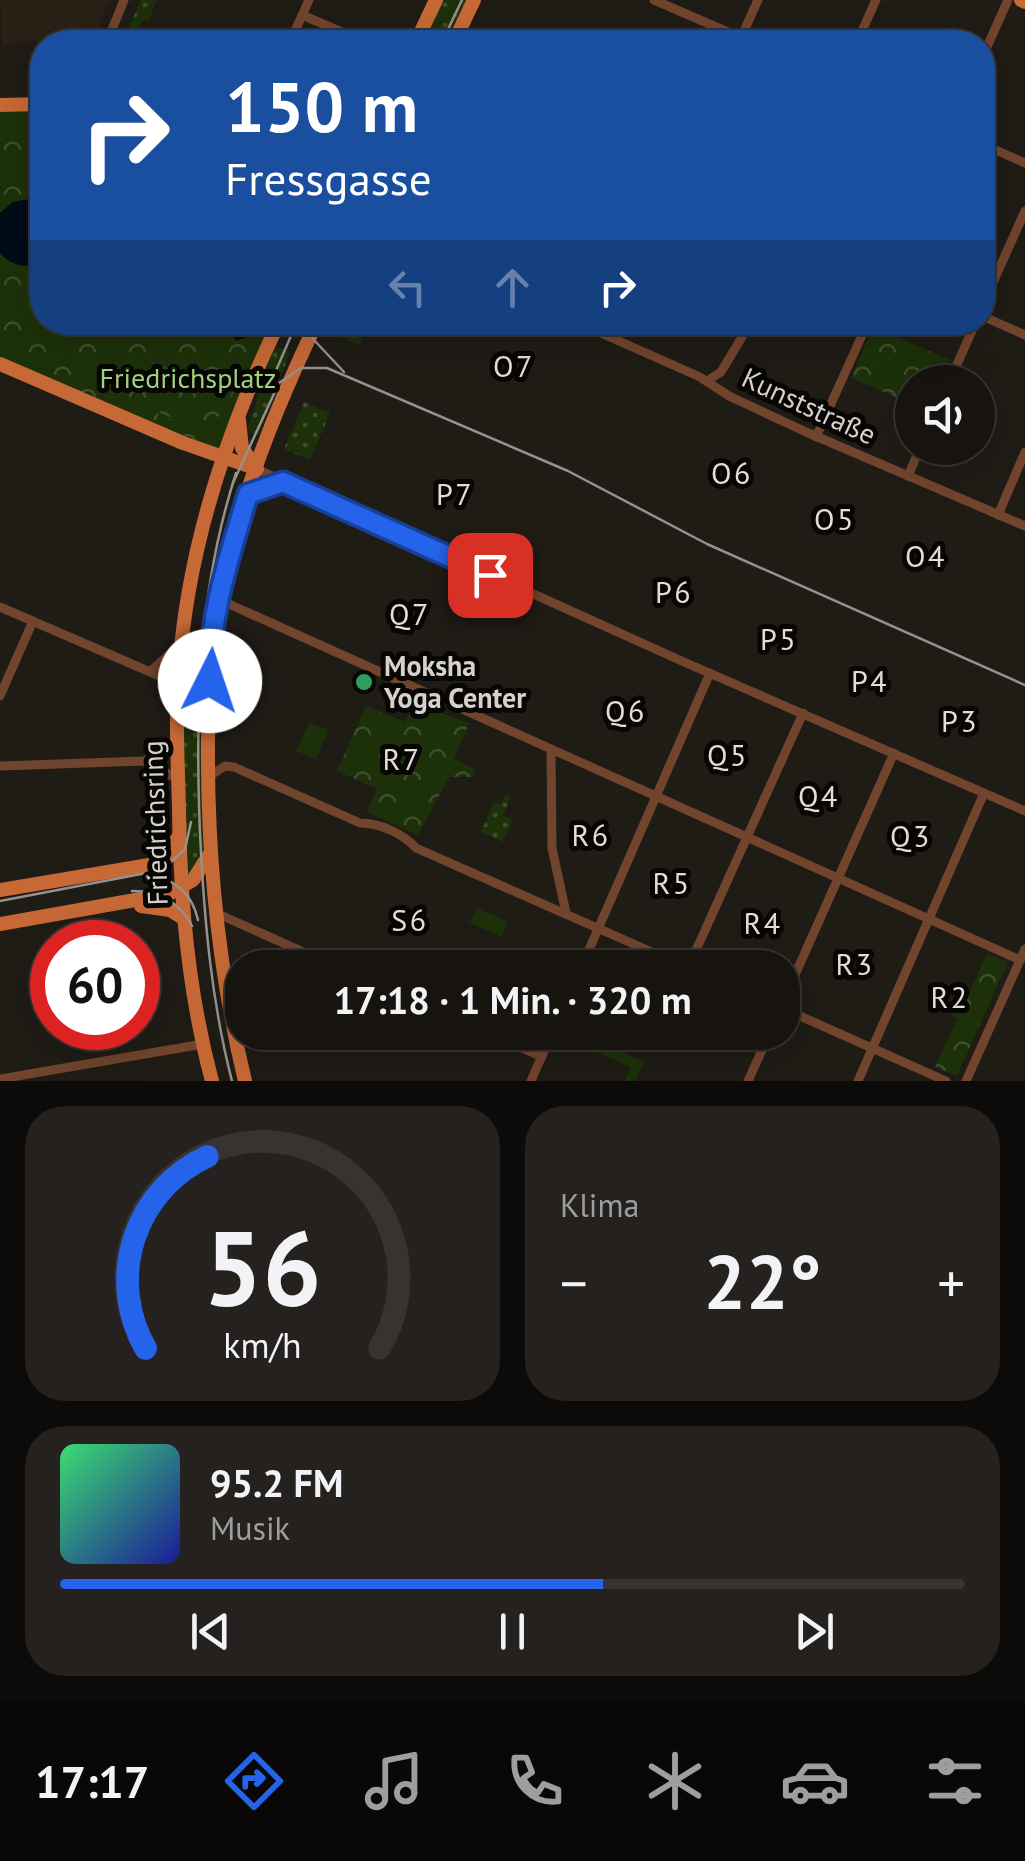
<!DOCTYPE html>
<html lang="de">
<head>
<meta charset="utf-8">
<style>
  :root { --surface:#171410; --page:#24211e; --text:#f1f3f6; --muted:#9e9e9f; --line:#363330; --accent:#2563eb }
  body { margin:0; font-family:"PT Sans",sans-serif; background:var(--page); color:var(--text); height:100vh; display:flex; flex-direction:column; font-size:38px; white-space:nowrap }
  * { box-sizing:border-box; margin:0 }
  p { font-size:32px; color:var(--muted) }
  .icon { flex:none; width:55px; height:55px; fill:none; stroke:currentColor; stroke-width:2; stroke-linecap:round; stroke-linejoin:round }
  .map { position:relative; height:1081px; overflow:hidden }
  .details { display:flex; flex-direction:column; gap:25px; padding:25px; background:#0d0b09; flex:1 }
  .details>* { flex:none }
  .hud { position:absolute; left:30px; top:30px; width:965px; height:305px; border-radius:40px; box-shadow:0 10px 40px #0002,0 0 0 2px var(--line); background:#1a4fa0; color:#fff; overflow:hidden }
  .controls { position:absolute; left:895px; top:365px; display:grid; gap:20px }
  .controls a { display:grid; place-items:center; width:100px; height:100px; border-radius:50%; background:var(--surface); box-shadow:0 10px 40px #0002,0 0 0 2px var(--line); font-size:50px }
  .speed { position:absolute; left:30px; top:920px; display:flex; gap:20px; font-size:50px; font-weight:700; text-align:center }
  .speed>* { display:grid; place-content:center; width:130px; height:130px; border-radius:50%; background:var(--surface); box-shadow:0 10px 40px #0002,0 0 0 2px var(--line); line-height:1 }
  .speed .limit { border:15px solid #d22; background:#fff; color:#111 }
  .pin { position:absolute; display:grid; place-items:center; width:85px; height:85px; color:#fff; margin:-42px; border-radius:20px; box-shadow:0 5px 15px #0006 }
  .me { position:absolute; width:110px; margin:-55px; rotate:4deg; stroke-linejoin:round; filter:drop-shadow(0 0 8px #0008) }
  .turn { display:flex; align-items:center; gap:35px; height:210px; padding:0 30px; font-size:45px }
  .turn .icon { width:130px; height:130px; stroke-width:2.5 }
  .turn b { display:block; font-size:70px; line-height:85px }
  .lanes { display:flex; align-items:center; height:95px; padding:0 30px; background:#0003; justify-content:center; gap:50px; direction:ltr }
  .lanes .off { opacity:.35 }
  .big { font-size:75px; font-weight:700; line-height:1.1 }
  .details .tile { flex:1; display:flex; flex-direction:column; justify-content:center; gap:15px; min-width:0; padding:0 35px; border-radius:40px; background:var(--page) }
  .details .dial { align-items:center; gap:0 }
  .dial svg { height:260px; overflow:visible; fill:none; stroke:var(--line); stroke-width:7; stroke-linecap:round; text-anchor:middle }
  .dial text { fill:var(--text); stroke:none }
  .song { display:flex; align-items:center; gap:30px }
  .cover { width:120px; height:120px; border-radius:15px; background:linear-gradient(135deg,hsl(140 70% 55%),hsl(240 70% 35%)) }
  .played { height:10px; border-radius:5px; background:linear-gradient(90deg,var(--accent) 60%,var(--line) 60%) }
  .keys { display:flex; justify-content:space-around; direction:ltr }
  .heat { display:flex; justify-content:space-between; align-items:center; font-size:55px; direction:ltr }
  .details .tiles { flex:1; display:grid; gap:25px; grid-template-columns:1fr 1fr }
  .tile:last-child { grid-column:span 2 }
  .trip { position:absolute; left:225px; top:950px; width:575px; height:100px; border-radius:40px; background:var(--surface); box-shadow:0 10px 40px #0002,0 0 0 2px var(--line); font-weight:700; line-height:100px; text-align:center }
  .menu { display:flex; height:160px; justify-content:space-around; align-items:center; background:#090806; color:var(--muted) }
  .menu .icon { width:70px; height:70px }
  .menu .on { color:var(--accent) }
  .menu b { font-size:45px; color:var(--text) }
  .map>svg:first-child { display:block }
  .built { fill:#292116 }
  .grass { fill:url(#grass-dots) }
  .park { fill:url(#park-crowns) }
  .garden { fill:#1c3109; fill-rule:evenodd }
  .water { fill:#000c19 }
  .lines { fill:none; stroke-linecap:round; stroke-linejoin:round }
  .street { stroke:#71442e; stroke-width:9 }
  .primary { stroke:#c66937; stroke-width:14 }
  .tram { stroke:#95918d; stroke-width:2.5 }
  .route-casing { stroke:#184099; stroke-width:25 }
  .route { stroke:#2563eb; stroke-width:18 }
  .leisure-dot { fill:#2e9e5b; stroke:#080605; stroke-width:4 }
  .labels { text-anchor:middle; stroke-width:10; stroke-linejoin:round; paint-order:stroke }
  .park-label { font-size:28px; fill:#a0d37a; stroke:#080605 }
  .street-label { font-size:28px; fill:#d5d2ce; stroke:#080605 }
  .poi-label { font-size:28px; font-weight:bold; fill:#d5d2ce; stroke:#080605; text-anchor:start }
  .neighbourhood-label { font-size:30px; letter-spacing:2.5px; fill:#e3ddd5; stroke:#080605 }
</style>
</head>
<body>
<div class="map">
<svg width="1025" height="1081" viewBox="0 0 1025 1081">
  <defs>
    <pattern id="grass-dots" width="8" height="8" patternUnits="userSpaceOnUse" patternTransform="scale(2.5)"><rect width="8" height="8" fill="#1c3109"/><path d="M2 2h.1M6 6h.1" fill="none" stroke="#3c4e2c" stroke-width="1.8" stroke-linecap="round"/></pattern>
    <pattern id="park-crowns" width="20" height="18" patternUnits="userSpaceOnUse" patternTransform="scale(2.5)"><rect width="20" height="18" fill="#1c3109"/><path d="M2 6a3 3 0 1 1 6 0M12 15a3 3 0 1 1 6 0" fill="none" stroke="#3c4e2c"/></pattern>
  </defs>
  <rect width="100%" height="100%" fill="#1f1b15"/>
  <!-- built -->
  <path class="built" d="M 0,0 L 110,0 L 91,42 L 50,42 L 41,39 L 3,46 Z"/>
  <!-- grass -->
  <g class="grass">
    <path d="M 141,0 L 157,0 L 148,22 L 142,20 L 132,42 L 122,42 Z"/>
    <path d="M 442,0 L 470,0 L 449,42 L 422,42 Z"/>
    <path d="M 342,323 L 369,323 L 359,345 L 336,335 Z"/>
    <path d="M 274,345 L 290,352 L 259,435 L 250,433 L 248,428 Z"/>
    <path d="M 304,402 L 330,413 L 310,460 L 284,449 Z"/>
    <path d="M 189,695 L 200,702 L 204,850 L 186,879 L 183,699 Z"/>
    <path d="M 505,795 L 511,797 L 503,815 L 513,820 L 503,842 L 481,832 L 494,802 L 500,804 Z"/>
  </g>
  <!-- park -->
  <g class="park">
    <path d="M 42,109 L 42,322 L 274,323 L 218,450 L 0,357 L 0,111 Z"/>
    <path d="M 873,327 L 951,360 L 941,382 L 912,382 L 912,404 L 851,378 Z"/>
    <path d="M 414,701 L 469,724 L 454,759 L 475,769 L 472,777 L 449,777 L 418,835 L 367,812 L 377,789 L 337,771 L 366,706 L 405,722 Z"/>
    <path d="M 987,953 L 1008,962 L 957,1076 L 935,1067 L 957,1019 L 952,1016 L 959,999 L 966,1001 Z"/>
  </g>
  <!-- garden -->
  <g class="garden">
    <path d="M 170,357 L 235,384 L 214,439 L 147,409 ZM 170,359 L 231,385 L 212,435 L 149,408 Z"/>
    <path d="M 309,722 L 328,730 L 316,759 L 296,751 Z"/>
    <path d="M 477,908 L 508,922 L 502,937 L 470,923 Z"/>
    <path d="M 559,1032 L 624,1033 L 619,1051 L 644,1062 L 635,1081 L 625,1081 L 631,1067 L 558,1035 Z"/>
  </g>
  <!-- water -->
  <g class="water">
    <path d="M 29,199 L 42,203 L 42,261 C 28,270 11,266 0,253 L 0,213 L 13,202 Z"/>
    <path d="M 227,323 L 254,323 L 257,333 L 236,341 Z"/>
  </g>
  <g class="lines">
    <!-- street -->
    <g class="street">
      <path d="M 654,0 L 751,42"/>
      <path d="M 302,15 L 365,42"/>
      <path d="M 107,42 L 124,0"/>
      <path d="M 290,42 L 309,0"/>
      <path d="M 739,42 L 758,0"/>
      <path d="M 857,42 L 876,0"/>
      <path d="M 982,58 L 1008,0"/>
      <path d="M 982,144 L 1025,163"/>
      <path d="M 982,307 L 1025,211"/>
      <path d="M 982,316 L 1025,335"/>
      <path d="M 576,322 L 700,377 L 729,396 L 806,432 L 1025,526"/>
      <path d="M 707,381 L 721,372 L 751,322"/>
      <path d="M 949,382 L 976,322"/>
      <path d="M 816,437 L 868,322"/>
      <path d="M 257,469 L 684,662 L 1025,811"/>
      <path d="M 908,476 L 920,448"/>
      <path d="M 248,494 L 283,482"/>
      <path d="M 998,515 L 1025,452"/>
      <path d="M 220,600 L 1020,960"/>
      <path d="M 0,607 L 178,684 L 199,694 L 207,706"/>
      <path d="M 150,672 L 181,643"/>
      <path d="M 0,696 L 33,621"/>
      <path d="M 551,750 L 552,848 L 566,913"/>
      <path d="M 144,761 L 178,779"/>
      <path d="M 0,766 L 144,761 L 177,744"/>
      <path d="M 208,777 L 225,766 L 234,767 L 360,823 C 381,823 403,834 416,848 L 688,968"/>
      <path d="M 216,913 L 339,968"/>
      <path d="M 581,968 L 710,673"/>
      <path d="M 688,968 L 803,713"/>
      <path d="M 782,1004 L 894,753"/>
      <path d="M 782,1008 L 946,1081"/>
      <path d="M 487,1032 L 542,1057"/>
      <path d="M 653,1046 L 659,1032"/>
      <path d="M 0,1079 L 203,1044"/>
      <path d="M 531,1081 L 552,1032"/>
      <path d="M 748,1081 L 770,1032"/>
      <path d="M 858,1081 L 984,793"/>
      <path d="M 966,1081 L 1025,949"/>
    </g>
    <!-- primary -->
    <g class="primary">
      <path d="M 1021,0 L 1025,2"/>
      <path d="M 416,42 L 436,0"/>
      <path d="M 454,42 L 474,0"/>
      <path d="M 0,105 L 42,104"/>
      <path d="M 0,364 L 183,443 L 257,469"/>
      <path d="M 239,420 L 242,448 L 256,468"/>
      <path d="M 0,890 L 155,864 L 166,857 L 179,836"/>
      <path d="M 141,906 L 170,910 L 183,918"/>
      <path d="M 0,924 L 169,894 L 193,880 L 209,855"/>
      <path d="M 212,1081 C 188,992 180,901 179,809 C 178,764 175,718 179,672 C 187,550 226,432 279,322"/>
      <path d="M 245,1081 C 218,969 207,855 208,740 C 209,702 209,663 214,626 C 230,524 272,415 317,322"/>
    </g>
    <!-- tram -->
    <g class="tram">
      <path d="M 442,42 L 462,0"/>
      <path d="M 305,322 L 314,340 L 344,372"/>
      <path d="M 268,389 L 297,322"/>
      <path d="M 233,483 L 279,383 L 301,368 L 327,368 L 568,471 L 707,544 L 1025,685"/>
      <path d="M 146,876 C 174,877 192,893 198,920"/>
      <path d="M 132,891 C 159,891 179,901 192,926"/>
      <path d="M 0,901 L 162,870 L 185,849 L 191,822"/>
      <path d="M 232,1081 C 211,1000 204,917 200,833 C 195,710 198,591 236,473"/>
    </g>
  </g>
  <g class="lines">
    <defs>
      <path id="route" d="M 210,681 C 208,618 230,554 248,494 L 283,482 L 490,575"/>
    </defs>
    <!-- route casing -->
    <use href="#route" class="route-casing"/>
    <!-- route -->
    <use href="#route" class="route"/>
  </g>
  <!-- markers -->
  <circle class="leisure-dot" cx="364" cy="682" r="10"/>
  <g class="labels">
    <!-- park labels -->
    <g class="park-label">
      <text x="188" y="388">Friedrichsplatz</text>
    </g>
    <!-- street labels -->
    <g class="street-label">
      <text transform="translate(809 406) rotate(25)" y="10">Kunststraße</text>
      <text transform="translate(155 823) rotate(-92)" y="10">Friedrichsring</text>
    </g>
    <!-- poi labels -->
    <g class="poi-label">
      <text x="384" y="676">Moksha<tspan x="384" dy="32">Yoga Center</tspan></text>
    </g>
    <!-- neighbourhood labels -->
    <g class="neighbourhood-label">
      <text x="514" y="377">O7</text>
      <text x="732" y="484">O6</text>
      <text x="455" y="505">P7</text>
      <text x="835" y="530">O5</text>
      <text x="926" y="567">O4</text>
      <text x="674" y="603">P6</text>
      <text x="410" y="625">Q7</text>
      <text x="779" y="650">P5</text>
      <text x="870" y="692">P4</text>
      <text x="626" y="722">Q6</text>
      <text x="960" y="732">P3</text>
      <text x="728" y="766">Q5</text>
      <text x="402" y="770">R7</text>
      <text x="819" y="807">Q4</text>
      <text x="591" y="846">R6</text>
      <text x="911" y="847">Q3</text>
      <text x="672" y="894">R5</text>
      <text x="410" y="931">S6</text>
      <text x="763" y="934">R4</text>
      <text x="855" y="975">R3</text>
      <text x="950" y="1008">R2</text>
    </g>
  </g>
</svg>
<div class="controls">
<a><svg class="icon" aria-label="sound" viewBox="0 0 24 24"><path d="M4 9h4l5-4v14l-5-4H4zM17 9q2 3 0 6"/></svg></a>
</div>
<div class="speed"><div class="limit">60</div></div>
<div class="pin" style="left:490px;top:575px;background:#d93025"><svg class="icon" aria-label="arrive" viewBox="0 0 24 24"><path d="M6 21V4h12l-3 4 3 4H6"/></svg></div>
<svg class="me" style="left:210px;top:681px" viewBox="-20 -20 40 40"><circle r="19" fill="#fff"/><path d="M0-13L10 11 0 6-10 11z" fill="#2563eb"/></svg>
<div class="trip">17:18 · 1 Min. · 320 m</div>
<div class="hud">
<div class="turn"><svg class="icon" aria-label="right" viewBox="0 0 24 24"><path d="M7 20v-9h11M14 6l5 5-5 5"/></svg><div><b>150 m</b>Fressgasse</div></div>
<div class="lanes"><svg class="icon off" aria-label="left" viewBox="0 0 24 24"><path d="M17 20v-9H6M10 6l-5 5 5 5"/></svg><svg class="icon off" aria-label="ahead" viewBox="0 0 24 24"><path d="M12 20V5M6 11l6-6 6 6"/></svg><svg class="icon" aria-label="right" viewBox="0 0 24 24"><path d="M7 20v-9h11M14 6l5 5-5 5"/></svg></div>
</div>
</div>
<section class="details">
<div class="tiles">
<div class="tile dial"><svg viewBox="0 0 100 80">
<path d="M14 69A42 42 0 1 1 86 69"/>
<path d="M14 69A42 42 0 0 1 33 10" stroke="#2563eb"/>
<text x="50" y="56" font-size="32" font-weight="700">56</text>
<text x="50" y="72" font-size="11">km/h</text>
</svg></div>
<div class="tile"><p>Klima</p>
<div class="heat"><a>−</a><b class="big">22°</b><a>+</a></div>
</div>
<div class="tile">
<div class="song"><i class="cover"></i><div><b>95.2 FM</b><p>Musik</p></div></div>
<div class="played"></div>
<div class="keys"><svg class="icon" aria-label="previous" viewBox="0 0 24 24"><path d="M18 5L8 12l10 7zM5 5v14"/></svg><svg class="icon" aria-label="pause" viewBox="0 0 24 24"><path d="M8 5v14M16 5v14"/></svg><svg class="icon" aria-label="next" viewBox="0 0 24 24"><path d="M6 5l10 7-10 7zM19 5v14"/></svg></div>
</div>
</div>
</section>
<nav class="menu">
<b>17:17</b>
<svg class="icon on" aria-label="directions" viewBox="0 0 24 24"><path d="M12 3l9 9-9 9-9-9zM9 14v-3h6M13 9l2 2-2 2"/></svg>
<svg class="icon" aria-label="music" viewBox="0 0 24 24"><path d="M9 18V5l10-2v13"/><circle cx="6" cy="18" r="3"/><circle cx="16" cy="16" r="3"/></svg>
<svg class="icon" aria-label="phone" viewBox="0 0 24 24"><path d="M5 4h4l2 5-3 2q2 4 5 5l2-3 5 2v4C11 20 4 13 5 4z"/></svg>
<svg class="icon" aria-label="climate" viewBox="0 0 24 24"><path d="M12 3v18M4 7l16 10M4 17L20 7"/></svg>
<svg class="icon" aria-label="car" viewBox="0 0 24 24"><path d="M5 17H2v-5l4-1 3-4h7l3 4 3 1v5h-3M9 17h6M6 11h13"/><circle cx="7" cy="17" r="2"/><circle cx="17" cy="17" r="2"/></svg>
<svg class="icon" aria-label="filters" viewBox="0 0 24 24"><path d="M4 7h16M4 17h16"/><circle cx="9" cy="7" r="2"/><circle cx="15" cy="17" r="2"/></svg>
</nav>
</body>
</html>
